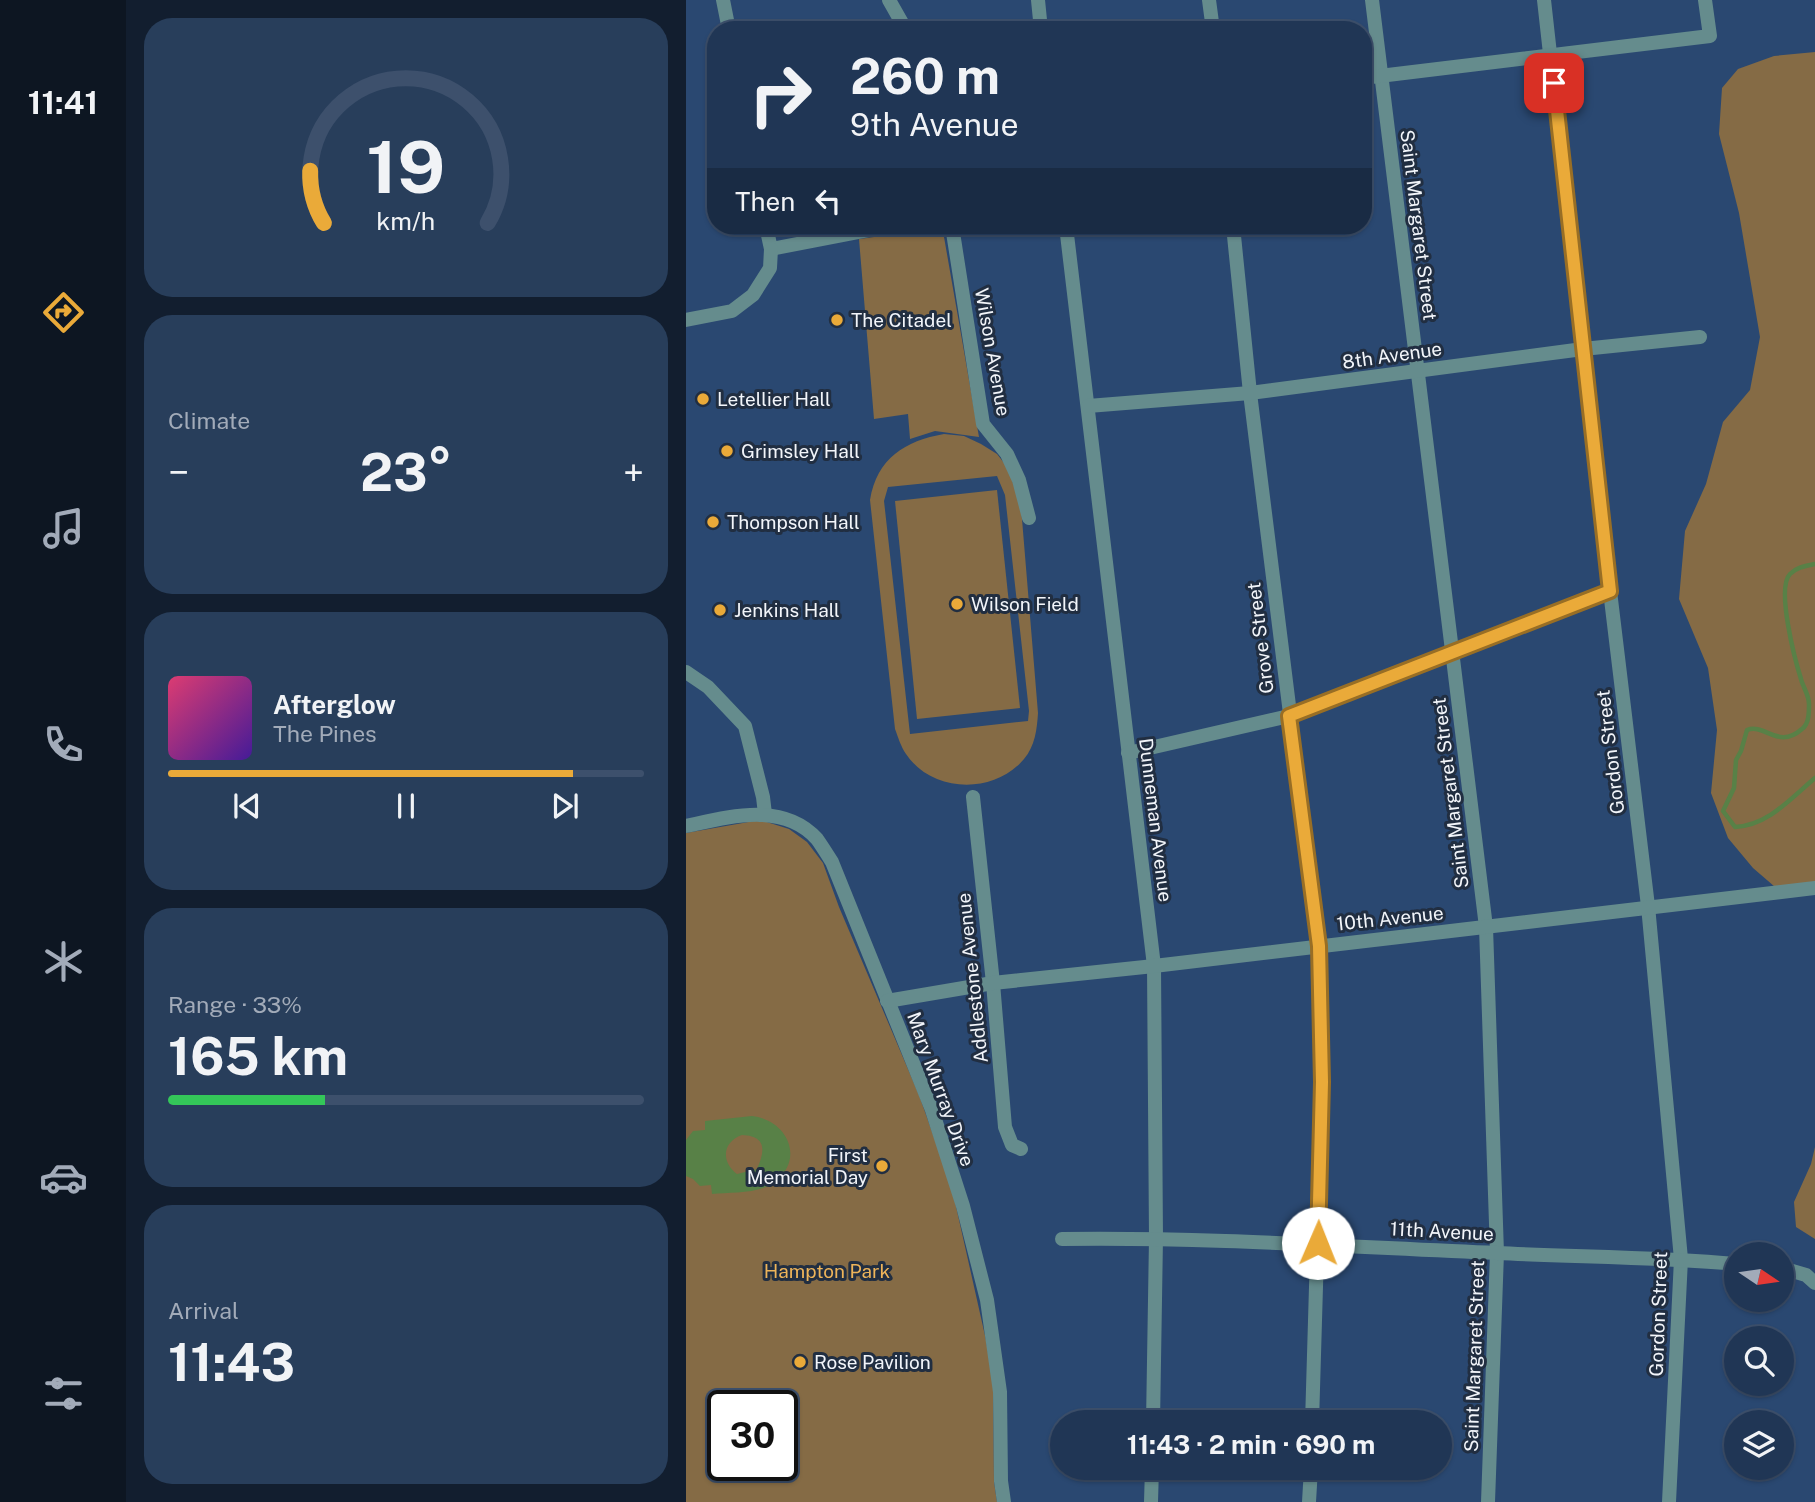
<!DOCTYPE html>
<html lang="en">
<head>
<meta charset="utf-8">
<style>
  :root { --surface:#203655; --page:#283e5b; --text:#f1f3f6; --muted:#a2abb9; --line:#3d506c; --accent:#eaaa39 }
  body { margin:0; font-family:"Public Sans",sans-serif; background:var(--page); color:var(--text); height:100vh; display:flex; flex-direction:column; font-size:26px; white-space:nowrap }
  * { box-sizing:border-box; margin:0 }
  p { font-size:23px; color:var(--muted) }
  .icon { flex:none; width:38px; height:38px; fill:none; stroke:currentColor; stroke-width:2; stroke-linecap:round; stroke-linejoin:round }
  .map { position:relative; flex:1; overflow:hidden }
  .side { display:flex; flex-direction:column; gap:18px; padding:18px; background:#121e2f; width:560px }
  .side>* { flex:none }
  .top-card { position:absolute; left:21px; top:21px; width:665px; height:214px; border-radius:28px; box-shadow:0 2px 5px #0004,0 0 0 2px var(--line); background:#203655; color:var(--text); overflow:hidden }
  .needle { width:46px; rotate:103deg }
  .controls { position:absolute; left:1038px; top:1242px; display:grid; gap:14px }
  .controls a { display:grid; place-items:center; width:70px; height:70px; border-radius:50%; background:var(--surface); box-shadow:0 2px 5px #0004,0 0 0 2px var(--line); font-size:35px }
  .speed { position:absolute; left:21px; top:1390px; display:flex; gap:14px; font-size:35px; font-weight:700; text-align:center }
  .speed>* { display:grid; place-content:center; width:91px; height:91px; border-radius:50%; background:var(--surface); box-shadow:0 2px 5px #0004,0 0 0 2px var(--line); line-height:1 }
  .speed .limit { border:4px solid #111; border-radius:10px; background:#fff; color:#111 }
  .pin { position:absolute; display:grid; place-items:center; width:60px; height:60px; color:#fff; margin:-30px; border-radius:14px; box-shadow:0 4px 10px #0006 }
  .me { position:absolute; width:77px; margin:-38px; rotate:1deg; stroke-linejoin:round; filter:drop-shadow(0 0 5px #0008) }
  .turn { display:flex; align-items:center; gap:24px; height:147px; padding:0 28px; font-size:32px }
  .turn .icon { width:91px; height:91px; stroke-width:2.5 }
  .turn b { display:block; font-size:49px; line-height:60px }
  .then { display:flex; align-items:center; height:66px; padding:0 28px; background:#0003; gap:14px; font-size:26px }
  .big { font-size:52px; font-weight:700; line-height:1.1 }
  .side .card { flex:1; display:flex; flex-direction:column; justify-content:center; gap:10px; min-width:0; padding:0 24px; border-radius:28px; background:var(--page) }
  .side .dial { align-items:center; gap:0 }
  .dial svg { height:182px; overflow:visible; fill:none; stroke:var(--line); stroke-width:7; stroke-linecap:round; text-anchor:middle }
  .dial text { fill:var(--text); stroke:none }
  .song { display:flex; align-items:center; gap:21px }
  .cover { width:84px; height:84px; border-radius:10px; background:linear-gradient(135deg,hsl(340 70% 55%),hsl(260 70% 35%)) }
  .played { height:7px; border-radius:4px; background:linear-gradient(90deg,var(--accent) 85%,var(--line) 85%) }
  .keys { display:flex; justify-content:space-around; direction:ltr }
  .heat { display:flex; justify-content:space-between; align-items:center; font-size:38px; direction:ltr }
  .charge { height:10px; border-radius:5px; background:linear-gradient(90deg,#34c759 33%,var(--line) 0) }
  .trip { position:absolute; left:364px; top:1410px; width:402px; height:70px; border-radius:35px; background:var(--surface); box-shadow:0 2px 5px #0004,0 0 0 2px var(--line); font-weight:700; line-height:70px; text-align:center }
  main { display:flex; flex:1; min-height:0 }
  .menu { display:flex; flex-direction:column; width:126px; justify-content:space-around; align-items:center; background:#0d1622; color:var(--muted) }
  .menu .icon { width:49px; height:49px }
  .menu .selected { color:var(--accent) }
  .menu b { font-size:32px; color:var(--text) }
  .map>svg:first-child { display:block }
  .green { fill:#856b45; fill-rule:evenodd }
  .water { fill:#588147; fill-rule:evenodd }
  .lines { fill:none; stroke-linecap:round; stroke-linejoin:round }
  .stream { stroke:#588147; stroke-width:4.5 }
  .street { stroke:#658c8d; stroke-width:14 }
  .route-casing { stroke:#986e25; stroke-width:18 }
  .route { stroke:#eaaa39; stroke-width:12 }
  .poi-dot { fill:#eaaa39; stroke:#212e41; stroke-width:2.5 }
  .labels { text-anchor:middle; stroke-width:6; stroke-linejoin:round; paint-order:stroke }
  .street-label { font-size:19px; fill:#f2f5fa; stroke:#212e41 }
  .poi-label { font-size:19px; fill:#f2f5fa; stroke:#212e41; text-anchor:start }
  .park-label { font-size:19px; fill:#edb45a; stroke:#212e41 }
</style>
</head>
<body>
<main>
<nav class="menu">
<b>11:41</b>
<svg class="icon selected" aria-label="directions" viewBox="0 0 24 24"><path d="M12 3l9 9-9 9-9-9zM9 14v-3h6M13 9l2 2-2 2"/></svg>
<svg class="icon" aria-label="music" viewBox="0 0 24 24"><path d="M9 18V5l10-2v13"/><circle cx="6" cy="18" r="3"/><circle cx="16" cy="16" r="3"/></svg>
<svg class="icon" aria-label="phone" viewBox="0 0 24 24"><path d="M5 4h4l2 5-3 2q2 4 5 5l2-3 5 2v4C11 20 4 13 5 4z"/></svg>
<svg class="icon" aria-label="climate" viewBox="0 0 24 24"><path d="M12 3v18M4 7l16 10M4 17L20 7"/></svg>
<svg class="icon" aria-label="car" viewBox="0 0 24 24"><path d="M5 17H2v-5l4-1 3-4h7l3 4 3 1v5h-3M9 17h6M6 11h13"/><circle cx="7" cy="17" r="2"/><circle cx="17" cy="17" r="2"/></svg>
<svg class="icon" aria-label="filters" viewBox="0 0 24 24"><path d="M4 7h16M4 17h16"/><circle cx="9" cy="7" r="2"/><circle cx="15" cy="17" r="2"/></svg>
</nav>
<section class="side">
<div class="card dial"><svg viewBox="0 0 100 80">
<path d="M14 69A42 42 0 1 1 86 69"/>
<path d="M14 69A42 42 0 0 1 8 46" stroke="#eaaa39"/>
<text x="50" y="56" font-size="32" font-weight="700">19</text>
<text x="50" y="72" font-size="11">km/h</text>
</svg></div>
<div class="card"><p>Climate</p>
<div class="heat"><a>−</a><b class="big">23°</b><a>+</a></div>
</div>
<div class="card">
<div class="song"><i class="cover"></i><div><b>Afterglow</b><p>The Pines</p></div></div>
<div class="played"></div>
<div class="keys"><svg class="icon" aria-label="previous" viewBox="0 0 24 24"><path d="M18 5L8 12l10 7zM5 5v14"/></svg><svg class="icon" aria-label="pause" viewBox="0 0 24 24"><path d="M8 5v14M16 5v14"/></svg><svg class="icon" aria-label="next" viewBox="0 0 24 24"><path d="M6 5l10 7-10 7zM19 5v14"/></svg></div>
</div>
<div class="card"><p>Range · 33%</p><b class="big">165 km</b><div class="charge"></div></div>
<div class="card"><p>Arrival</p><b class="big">11:43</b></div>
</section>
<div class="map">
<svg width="1129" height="1502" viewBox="0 0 1129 1502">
  <rect width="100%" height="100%" fill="#2a4871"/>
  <!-- green -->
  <g class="green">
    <path d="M 1129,52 L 1129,888 L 1095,892 L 1067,868 L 1042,838 L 1025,793 L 1031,730 L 1022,668 L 993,599 L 999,531 L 1020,484 L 1037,422 L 1064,390 L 1074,337 L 1053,213 L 1033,134 L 1036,88 L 1052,69 L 1088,56 Z"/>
    <path d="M 248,229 L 258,237 L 293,437 L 249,431 L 224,439 L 222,414 L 188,419 L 173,239 Z"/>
    <path d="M 258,434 L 278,436 L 295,444 L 311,454 L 322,468 L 335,507 L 352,713 C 351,729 349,746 338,759 C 308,795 246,793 220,754 C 215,747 212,737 209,729 L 184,500 C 191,458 219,441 258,434 ZM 311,476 L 319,495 L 343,711 L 342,721 L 224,734 L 198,501 L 202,487 Z"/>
    <path d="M 311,490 L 334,708 L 231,719 L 209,501 Z"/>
    <path d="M 74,820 L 103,829 L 121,842 L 137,863 L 153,907 L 233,1095 L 255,1157 L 269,1202 L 300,1340 L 307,1385 L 308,1482 L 311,1502 L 0,1502 L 0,833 ZM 37,1405 L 96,1405 L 96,1465 L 37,1465 Z"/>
    <path d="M 1129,1147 L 1129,1239 L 1110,1227 L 1108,1202 L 1125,1164 Z"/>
  </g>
  <!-- water -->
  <path class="water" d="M 66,1116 C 102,1120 120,1160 87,1183 C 72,1194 44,1192 26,1194 L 25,1185 L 14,1186 L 7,1179 L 0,1176 L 0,1140 L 7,1131 L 19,1130 L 19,1121 ZM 56,1135 C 81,1136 79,1151 71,1169 L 51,1174 C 35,1162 36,1142 56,1135 Z"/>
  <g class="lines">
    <!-- stream -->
    <path class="stream" d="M 1129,564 C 1120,566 1111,567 1104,574 C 1090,588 1109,660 1115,679 C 1117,687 1123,695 1123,704 C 1123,713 1123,724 1116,729 C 1092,750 1079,723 1061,730 L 1055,751 L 1050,760 L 1048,788 L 1037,811 L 1049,827 C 1083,825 1105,798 1129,778"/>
    <!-- street -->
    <g class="street">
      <path d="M 37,0 L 43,30"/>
      <path d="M 203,0 L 220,30"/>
      <path d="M 352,0 L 355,30"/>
      <path d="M 523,0 L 527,30"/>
      <path d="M 686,0 L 800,927 L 811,1253 L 802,1502"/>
      <path d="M 858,0 L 924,591 L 962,906 L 995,1259 L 983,1502"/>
      <path d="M 677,78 L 1024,36 L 1019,0"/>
      <path d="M 80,226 L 85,249 L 204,226"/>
      <path d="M 266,226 L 297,424 L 321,454 L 333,480 L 343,518"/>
      <path d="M 380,226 L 468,966 L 470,1238 L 467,1423"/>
      <path d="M 547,226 L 564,393 L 633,946 L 636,1082 L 626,1423"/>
      <path d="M 0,320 L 46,311 L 67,295 L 84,268 L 85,249"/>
      <path d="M 402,406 L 564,393 L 897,349 L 1014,337"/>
      <path d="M 0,672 L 22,687 L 59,726 L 77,797 L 79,814"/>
      <path d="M 442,753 L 603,716 L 924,591"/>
      <path d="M 287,797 L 307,983 L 319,1127 L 326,1145 L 335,1149"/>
      <path d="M 0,826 C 42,817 97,801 131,839 C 136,846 141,854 146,862 L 246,1110 L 277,1206 L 301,1300 L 314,1392 L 315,1481 L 318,1502"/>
      <path d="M 201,1001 L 307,983 L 468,966 L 1129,888"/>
      <path d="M 376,1239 C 522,1237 666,1247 811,1253 C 891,1257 971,1257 1050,1264"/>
      <path d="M 1096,1268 L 1120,1275 L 1129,1283"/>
      <path d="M 465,1502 L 466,1468"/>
      <path d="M 623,1502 L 625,1468"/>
    </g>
  </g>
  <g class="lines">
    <defs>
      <path id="route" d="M 632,1243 L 636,1082 L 633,946 L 603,716 L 924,591 L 868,83"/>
    </defs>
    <!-- route casing -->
    <use href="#route" class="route-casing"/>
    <!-- route -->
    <use href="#route" class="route"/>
  </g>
  <!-- markers -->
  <g class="poi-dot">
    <circle cx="151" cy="320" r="7"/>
    <circle cx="17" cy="399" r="7"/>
    <circle cx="41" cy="451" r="7"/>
    <circle cx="27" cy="522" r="7"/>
    <circle cx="271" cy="604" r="7"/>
    <circle cx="34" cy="610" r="7"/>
    <circle cx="196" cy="1166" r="7"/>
    <circle cx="114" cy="1362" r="7"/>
  </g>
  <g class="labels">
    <!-- street labels -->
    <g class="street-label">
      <text transform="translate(733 225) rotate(83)" y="7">Saint Margaret Street</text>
      <text transform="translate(307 352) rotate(80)" y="7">Wilson Avenue</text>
      <text transform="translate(706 355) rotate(-8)" y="7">8th Avenue</text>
      <text transform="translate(574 638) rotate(-97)" y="7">Grove Street</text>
      <text transform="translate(924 752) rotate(-97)" y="7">Gordon Street</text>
      <text transform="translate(764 793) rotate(-97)" y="7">Saint Margaret Street</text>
      <text transform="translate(470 820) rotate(83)" y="7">Dunneman Avenue</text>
      <text transform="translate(704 918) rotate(-6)" y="7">10th Avenue</text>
      <text transform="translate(286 978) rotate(-96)" y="7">Addlestone Avenue</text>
      <text transform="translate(255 1089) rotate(70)" y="7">Mary Murray Drive</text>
      <text transform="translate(756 1231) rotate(3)" y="7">11th Avenue</text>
      <text transform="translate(972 1314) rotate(-88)" y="7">Gordon Street</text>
      <text transform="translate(788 1356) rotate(-88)" y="7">Saint Margaret Street</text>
    </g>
    <!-- poi labels -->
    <g class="poi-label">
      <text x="165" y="327">The Citadel</text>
      <text x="31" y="406">Letellier Hall</text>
      <text x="55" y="458">Grimsley Hall</text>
      <text x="41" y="529">Thompson Hall</text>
      <text x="285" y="611">Wilson Field</text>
      <text x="48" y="617">Jenkins Hall</text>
      <text x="182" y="1162" text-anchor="end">First<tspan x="182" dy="22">Memorial Day</tspan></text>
      <text x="128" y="1369">Rose Pavilion</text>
    </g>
    <!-- park labels -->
    <g class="park-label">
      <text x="141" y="1278">Hampton Park</text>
    </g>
  </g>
</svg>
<div class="controls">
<a><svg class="needle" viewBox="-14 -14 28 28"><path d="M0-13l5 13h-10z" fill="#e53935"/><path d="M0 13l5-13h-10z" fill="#a2abb9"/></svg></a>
<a><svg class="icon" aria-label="search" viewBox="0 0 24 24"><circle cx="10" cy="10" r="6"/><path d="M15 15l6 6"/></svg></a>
<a><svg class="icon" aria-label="layers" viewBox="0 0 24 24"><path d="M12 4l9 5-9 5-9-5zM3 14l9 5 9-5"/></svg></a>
</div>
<div class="speed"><div class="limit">30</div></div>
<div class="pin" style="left:868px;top:83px;background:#d93025"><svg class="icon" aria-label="arrive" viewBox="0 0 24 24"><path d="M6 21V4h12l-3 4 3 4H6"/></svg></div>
<svg class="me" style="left:632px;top:1243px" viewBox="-20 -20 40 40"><circle r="19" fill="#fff"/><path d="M0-13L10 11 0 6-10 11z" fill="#eaaa39"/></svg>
<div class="trip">11:43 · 2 min · 690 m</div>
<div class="top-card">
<div class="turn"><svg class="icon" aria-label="right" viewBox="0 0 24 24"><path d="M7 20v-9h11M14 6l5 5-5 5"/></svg><div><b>260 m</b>9th Avenue</div></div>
<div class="then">Then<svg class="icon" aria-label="left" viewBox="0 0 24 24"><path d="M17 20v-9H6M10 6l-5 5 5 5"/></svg></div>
</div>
</div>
</main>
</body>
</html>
